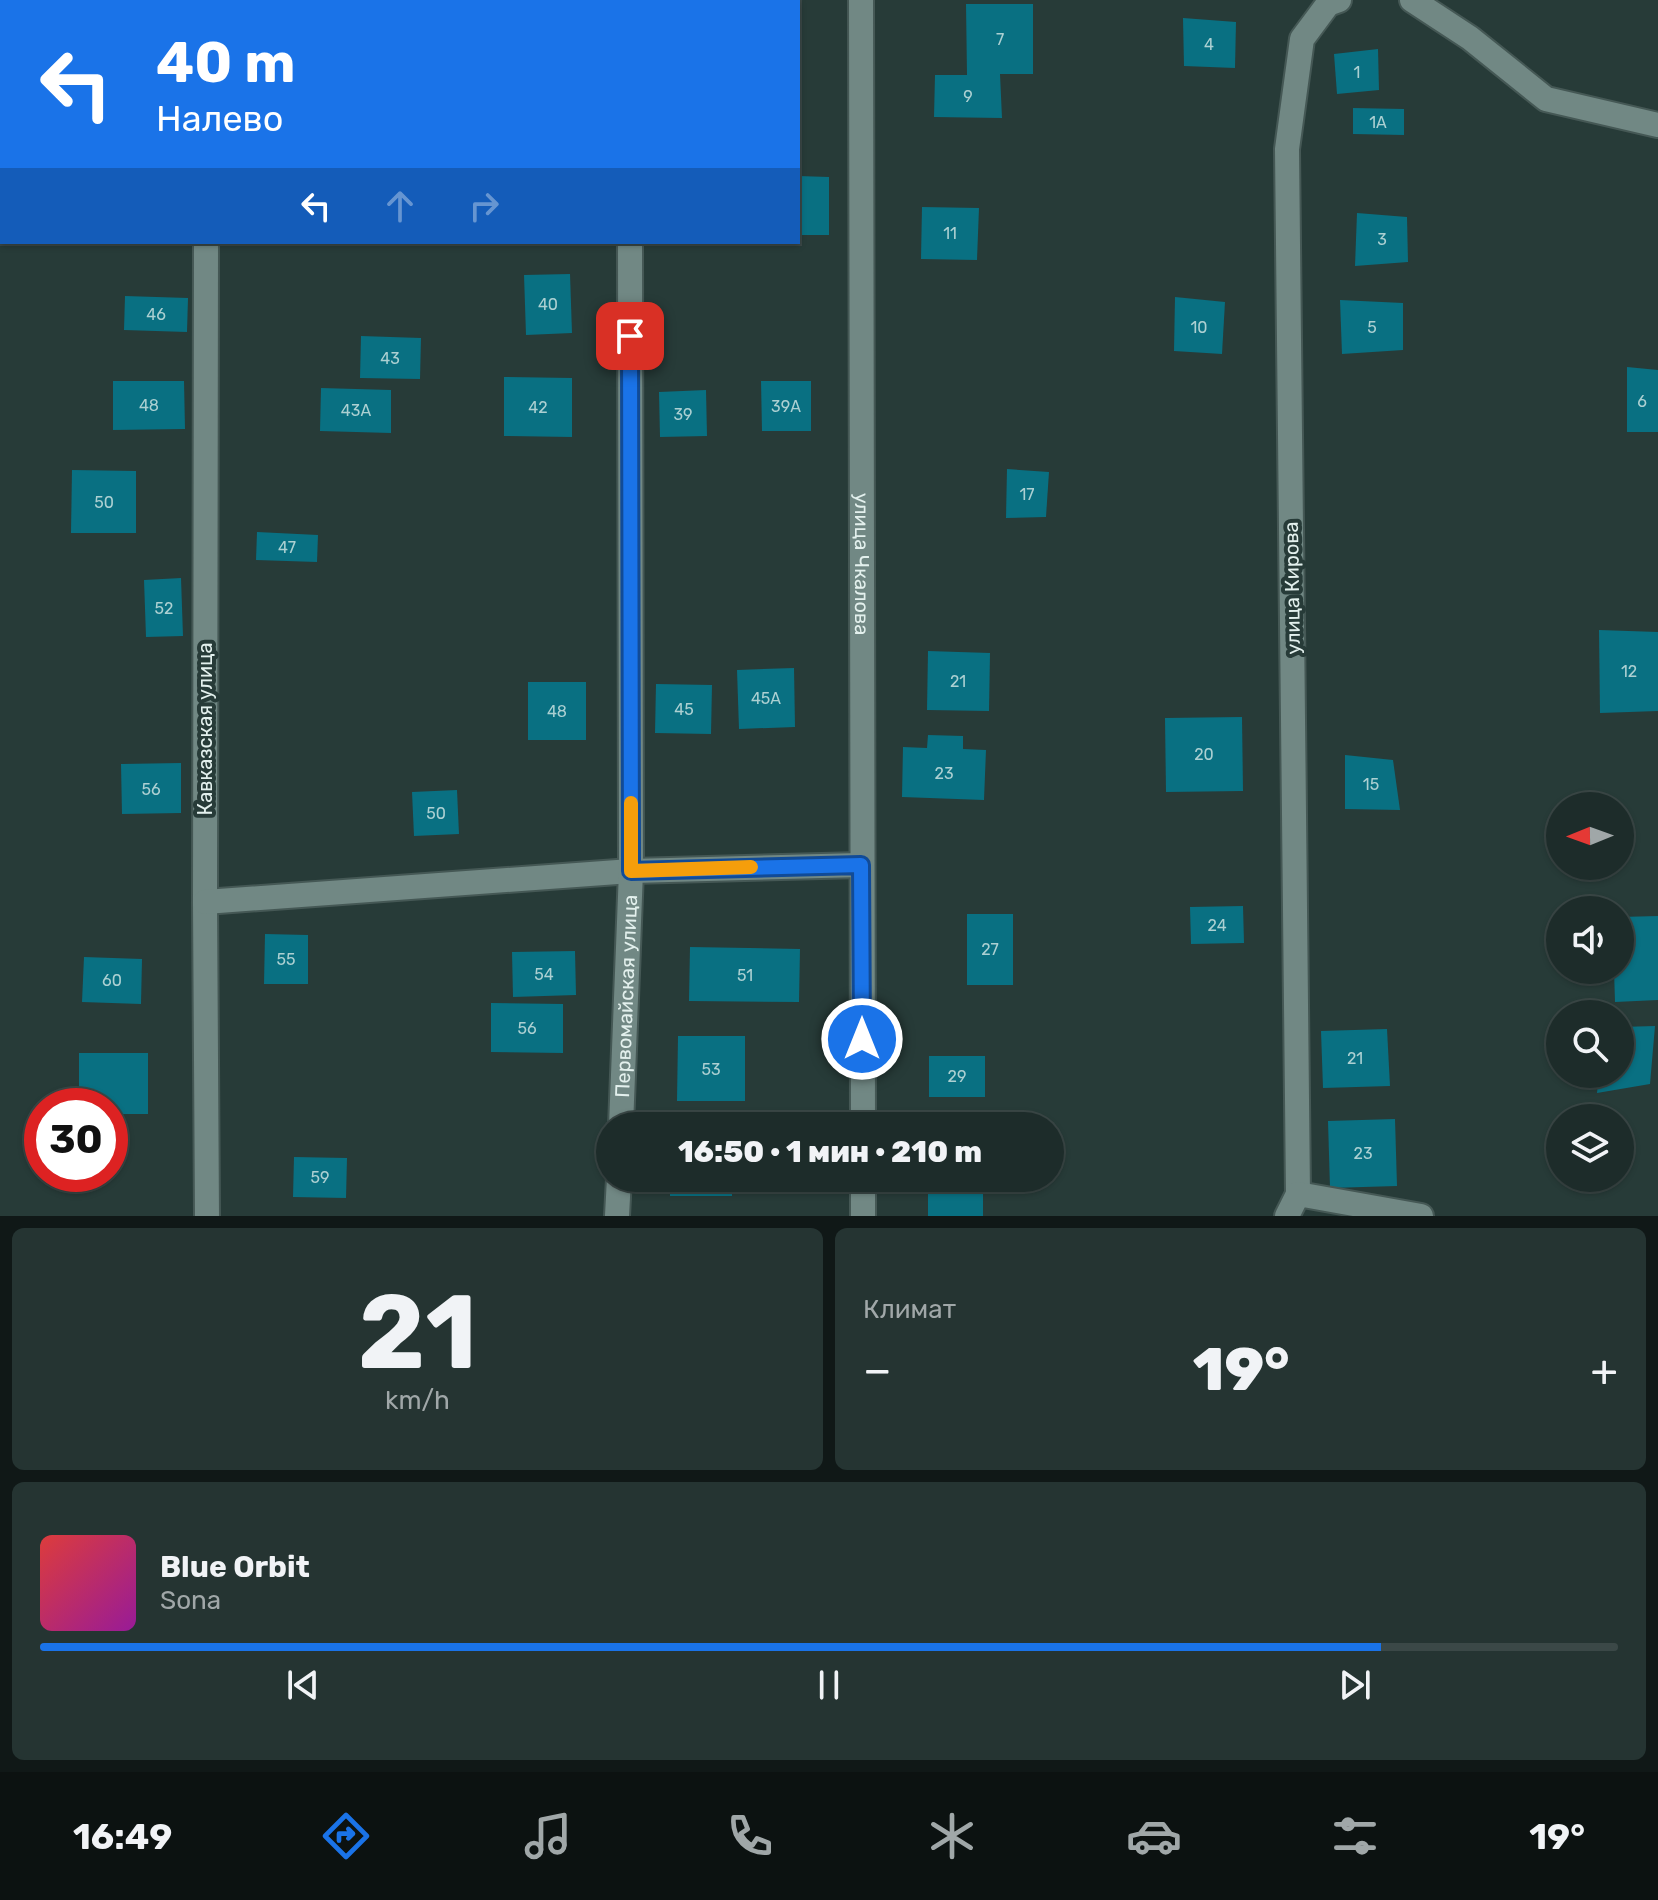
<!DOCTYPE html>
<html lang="ru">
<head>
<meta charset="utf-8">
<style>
  :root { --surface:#1d2c2a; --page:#253432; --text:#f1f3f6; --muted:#a0a7a8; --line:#3b4847; --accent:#1a73e8 }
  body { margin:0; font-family:Rubik,sans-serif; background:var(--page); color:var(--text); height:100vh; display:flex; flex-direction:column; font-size:30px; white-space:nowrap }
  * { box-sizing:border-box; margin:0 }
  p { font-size:26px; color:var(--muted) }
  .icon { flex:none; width:44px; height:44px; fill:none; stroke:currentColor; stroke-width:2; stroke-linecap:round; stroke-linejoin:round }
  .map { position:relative; height:1216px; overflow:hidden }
  .sheet { display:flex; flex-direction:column; gap:12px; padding:12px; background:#101817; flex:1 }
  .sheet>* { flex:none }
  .hud { position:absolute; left:0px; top:0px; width:800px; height:244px; box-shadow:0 2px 6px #0004,0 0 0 2px var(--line); background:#1a73e8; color:#fff; overflow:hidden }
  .needle { width:52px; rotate:269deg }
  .controls { position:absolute; left:1546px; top:792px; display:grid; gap:16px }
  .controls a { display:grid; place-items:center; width:88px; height:88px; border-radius:50%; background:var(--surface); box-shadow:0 2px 6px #0004,0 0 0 2px var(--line); font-size:40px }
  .speed { position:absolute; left:24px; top:1088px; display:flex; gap:16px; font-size:40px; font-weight:700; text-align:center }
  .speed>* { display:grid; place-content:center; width:104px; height:104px; border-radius:50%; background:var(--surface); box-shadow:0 2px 6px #0004,0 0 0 2px var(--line); line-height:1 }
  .speed .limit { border:12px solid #d22; background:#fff; color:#111 }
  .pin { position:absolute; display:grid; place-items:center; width:68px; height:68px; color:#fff; margin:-34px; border-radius:16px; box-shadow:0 4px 12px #0006 }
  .me { position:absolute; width:88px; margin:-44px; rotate:0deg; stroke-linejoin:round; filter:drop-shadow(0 0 6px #0008) }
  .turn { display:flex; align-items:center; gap:28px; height:168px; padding:0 24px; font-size:36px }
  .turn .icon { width:104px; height:104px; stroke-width:2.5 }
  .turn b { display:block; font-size:56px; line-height:68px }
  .lanes { display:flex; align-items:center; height:76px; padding:0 24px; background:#0003; justify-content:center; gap:40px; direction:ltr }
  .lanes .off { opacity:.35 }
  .big { font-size:60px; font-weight:800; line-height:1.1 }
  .sheet .tile { flex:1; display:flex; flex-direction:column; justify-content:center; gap:12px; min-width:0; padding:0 28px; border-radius:12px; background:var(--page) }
  .sheet .dial { align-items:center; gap:0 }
  .dial b { font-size:104px; line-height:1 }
  .song { display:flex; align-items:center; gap:24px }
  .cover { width:96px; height:96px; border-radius:12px; background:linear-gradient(135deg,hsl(0 70% 55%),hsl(300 70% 35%)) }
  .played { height:8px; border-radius:4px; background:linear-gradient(90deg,var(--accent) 85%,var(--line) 85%) }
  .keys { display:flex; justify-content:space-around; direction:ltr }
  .heat { display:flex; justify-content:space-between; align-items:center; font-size:44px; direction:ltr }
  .sheet .tiles { flex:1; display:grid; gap:12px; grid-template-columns:1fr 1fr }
  .tile:last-child { grid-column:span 2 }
  .trip { position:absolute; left:596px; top:1112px; width:468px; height:80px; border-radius:40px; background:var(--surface); box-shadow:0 2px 6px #0004,0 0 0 2px var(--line); font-weight:800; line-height:80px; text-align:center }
  .tab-bar { display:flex; height:128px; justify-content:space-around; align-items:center; background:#0c1211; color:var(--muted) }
  .tab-bar .icon { width:56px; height:56px }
  .tab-bar .on { color:var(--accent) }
  .tab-bar b { font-size:36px; color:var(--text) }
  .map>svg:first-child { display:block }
  .building { fill:#097082 }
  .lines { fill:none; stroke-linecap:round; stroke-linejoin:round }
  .minor-casing { stroke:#455855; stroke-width:28 }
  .minor { stroke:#718884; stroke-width:24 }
  .route-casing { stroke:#114b97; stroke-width:20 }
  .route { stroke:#1a73e8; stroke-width:14 }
  .slow { stroke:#f59e0b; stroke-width:14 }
  .labels { text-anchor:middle; stroke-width:8; stroke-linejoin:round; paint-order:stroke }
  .number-label { font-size:16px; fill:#acd0d2 }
  .street-label { font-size:20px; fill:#e3f0ed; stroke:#273b38 }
</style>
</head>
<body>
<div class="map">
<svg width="1658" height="1216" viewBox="0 0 1658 1216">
  <rect width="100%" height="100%" fill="#273b38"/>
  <!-- building -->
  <g class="building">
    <path d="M 966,4 L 1033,4 L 1033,74 L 1000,74 L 1002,118 L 934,117 L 935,75 L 967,75 Z"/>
    <path d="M 1183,18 L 1236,22 L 1235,68 L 1184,66 Z"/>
    <path d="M 1378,49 L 1379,90 L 1337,94 L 1334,54 Z"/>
    <path d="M 1353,108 L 1404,109 L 1404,135 L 1353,134 Z"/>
    <path d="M 798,176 L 829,177 L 829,235 L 798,235 Z"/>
    <path d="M 922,207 L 979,208 L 977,260 L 921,259 Z"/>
    <path d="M 1357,213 L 1407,217 L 1408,262 L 1355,266 Z"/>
    <path d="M 570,274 L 572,333 L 526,335 L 524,275 Z"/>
    <path d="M 125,296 L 188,298 L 187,332 L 124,330 Z"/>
    <path d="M 1175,297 L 1225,302 L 1222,354 L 1174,351 Z"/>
    <path d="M 1340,300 L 1403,303 L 1403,350 L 1342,354 Z"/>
    <path d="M 361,336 L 421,338 L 420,379 L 360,378 Z"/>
    <path d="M 1627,367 L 1658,370 L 1658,432 L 1627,432 Z"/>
    <path d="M 504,377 L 572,378 L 572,437 L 504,436 Z"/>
    <path d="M 113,381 L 184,381 L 185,429 L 113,430 Z"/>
    <path d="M 761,381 L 811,381 L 811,431 L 762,431 Z"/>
    <path d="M 321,388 L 391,390 L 391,433 L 320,431 Z"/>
    <path d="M 706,390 L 707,436 L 660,437 L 659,392 Z"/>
    <path d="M 1007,469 L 1049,472 L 1046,517 L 1006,518 Z"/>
    <path d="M 72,470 L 136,471 L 136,533 L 71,533 Z"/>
    <path d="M 257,532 L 318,535 L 317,562 L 256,560 Z"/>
    <path d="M 181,578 L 183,636 L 146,637 L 144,580 Z"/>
    <path d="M 1599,630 L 1658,632 L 1658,711 L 1600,713 Z"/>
    <path d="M 928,651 L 990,653 L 989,711 L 927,710 Z"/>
    <path d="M 794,668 L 795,727 L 739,729 L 737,670 Z"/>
    <rect x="528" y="682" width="58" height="58"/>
    <path d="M 656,684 L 712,685 L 711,734 L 655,733 Z"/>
    <path d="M 1242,717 L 1243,791 L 1166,792 L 1165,718 Z"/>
    <path d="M 928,735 L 963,736 L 963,749 L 986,750 L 984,800 L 902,797 L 903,747 L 927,748 Z"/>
    <path d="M 1345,755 L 1393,760 L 1400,810 L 1345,809 Z"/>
    <path d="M 181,763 L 181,813 L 122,814 L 121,764 Z"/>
    <path d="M 457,790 L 459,834 L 414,836 L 412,792 Z"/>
    <path d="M 1243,906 L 1244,943 L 1191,944 L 1190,907 Z"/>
    <rect x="967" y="914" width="46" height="71"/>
    <path d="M 1658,916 L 1658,1000 L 1615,1002 L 1614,970 L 1620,970 L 1620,917 Z"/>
    <path d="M 265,934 L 308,935 L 308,984 L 264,984 Z"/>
    <path d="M 690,947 L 800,949 L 799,1002 L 689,1001 Z"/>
    <path d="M 575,951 L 576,995 L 513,997 L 512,952 Z"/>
    <path d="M 84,957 L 142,959 L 141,1004 L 82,1002 Z"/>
    <path d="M 491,1003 L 563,1004 L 563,1053 L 491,1052 Z"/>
    <path d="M 1655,1026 L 1650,1084 L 1597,1093 L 1599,1074 L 1620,1074 L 1620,1027 Z"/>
    <path d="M 1387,1029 L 1390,1086 L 1323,1088 L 1321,1031 Z"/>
    <path d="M 678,1036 L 745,1036 L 745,1101 L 677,1101 Z"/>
    <path d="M 79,1053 L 148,1053 L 148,1114 L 110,1114 L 110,1106 L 79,1106 Z"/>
    <rect x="929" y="1056" width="56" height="41"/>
    <path d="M 1395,1119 L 1397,1186 L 1330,1188 L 1328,1121 Z"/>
    <path d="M 294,1157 L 347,1158 L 346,1198 L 293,1197 Z"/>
    <rect x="670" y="1178" width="62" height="18"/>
    <rect x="928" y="1181" width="55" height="35"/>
  </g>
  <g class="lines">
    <defs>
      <g id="minor">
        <path d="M 629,0 L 629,2"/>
        <path id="s1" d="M 861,0 L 863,1126"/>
        <path d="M 1412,0 L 1470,38 L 1546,99 L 1658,125"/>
        <path d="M 207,2 L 207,0"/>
        <path d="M 206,242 L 205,902 L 207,1216"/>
        <path d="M 205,902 L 631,871 L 861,865"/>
        <path id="s2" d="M 621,1126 L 631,871 L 630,242"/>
        <path d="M 863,1178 L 863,1216"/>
        <path d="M 1298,1194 L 1287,149 L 1302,39 L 1328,4 L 1339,0"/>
        <path d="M 617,1216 L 619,1178"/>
        <path d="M 1287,1216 L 1298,1194 L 1421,1216"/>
      </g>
    </defs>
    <!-- minor casing -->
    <use href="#minor" class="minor-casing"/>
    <!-- minor -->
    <use href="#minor" class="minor"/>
  </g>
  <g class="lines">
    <defs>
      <path id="route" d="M 630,336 L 631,871 L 861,865 L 862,1039"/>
    </defs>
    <!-- route casing -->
    <use href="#route" class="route-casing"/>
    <!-- route -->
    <use href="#route" class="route"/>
    <!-- slow -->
    <path class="slow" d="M 631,803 L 631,871 L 751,867"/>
  </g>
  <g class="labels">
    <!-- number labels -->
    <g class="number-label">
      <text x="1000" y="45">7</text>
      <text x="1209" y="50">4</text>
      <text x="1357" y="78">1</text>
      <text x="968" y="102">9</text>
      <text x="1378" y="128">1А</text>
      <text x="950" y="239">11</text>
      <text x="1382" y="245">3</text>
      <text x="548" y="310">40</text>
      <text x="156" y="320">46</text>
      <text x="1199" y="333">10</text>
      <text x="1372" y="333">5</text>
      <text x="390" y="364">43</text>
      <text x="1642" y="407">6</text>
      <text x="149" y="411">48</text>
      <text x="786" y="412">39А</text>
      <text x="538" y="413">42</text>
      <text x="356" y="416">43А</text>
      <text x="683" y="420">39</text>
      <text x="1027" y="500">17</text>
      <text x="104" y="508">50</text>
      <text x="287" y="553">47</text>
      <text x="164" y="614">52</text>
      <text x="1629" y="677">12</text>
      <text x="958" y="687">21</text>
      <text x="766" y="704">45А</text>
      <text x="684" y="715">45</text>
      <text x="557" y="717">48</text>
      <text x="1204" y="760">20</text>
      <text x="944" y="779">23</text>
      <text x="1371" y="790">15</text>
      <text x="151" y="795">56</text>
      <text x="436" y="819">50</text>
      <text x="1217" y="931">24</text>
      <text x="990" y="955">27</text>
      <text x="286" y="965">55</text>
      <text x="544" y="980">54</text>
      <text x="745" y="981">51</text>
      <text x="112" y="986">60</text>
      <text x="527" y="1034">56</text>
      <text x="1355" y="1064">21</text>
      <text x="711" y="1075">53</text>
      <text x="957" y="1082">29</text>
      <text x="1363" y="1159">23</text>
      <text x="320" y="1183">59</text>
    </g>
    <!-- street labels -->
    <g class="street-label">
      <text dy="7" stroke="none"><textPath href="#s1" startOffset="564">улица Чкалова</textPath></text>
      <text transform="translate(1292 588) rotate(-91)" y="7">улица Кирова</text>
      <text transform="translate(205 729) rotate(-90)" y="7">Кавказская улица</text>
      <text dy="7" stroke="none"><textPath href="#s2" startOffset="130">Первомайская улица</textPath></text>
    </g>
  </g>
</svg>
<div class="controls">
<a><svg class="needle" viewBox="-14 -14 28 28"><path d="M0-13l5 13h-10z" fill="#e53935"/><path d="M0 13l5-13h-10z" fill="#a0a7a8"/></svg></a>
<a><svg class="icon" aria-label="sound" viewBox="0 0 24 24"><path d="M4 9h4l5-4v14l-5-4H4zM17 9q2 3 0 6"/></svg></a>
<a><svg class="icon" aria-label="search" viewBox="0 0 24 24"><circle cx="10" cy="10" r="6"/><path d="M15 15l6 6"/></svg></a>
<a><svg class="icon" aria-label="layers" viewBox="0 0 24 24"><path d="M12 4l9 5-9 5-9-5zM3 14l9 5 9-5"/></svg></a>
</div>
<div class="speed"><div class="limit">30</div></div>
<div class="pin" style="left:630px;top:336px;background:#d93025"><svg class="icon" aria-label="arrive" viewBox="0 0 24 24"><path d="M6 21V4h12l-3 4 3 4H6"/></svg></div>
<svg class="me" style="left:862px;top:1039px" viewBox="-20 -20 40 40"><circle r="17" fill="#1a73e8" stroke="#fff" stroke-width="3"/><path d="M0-11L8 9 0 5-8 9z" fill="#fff"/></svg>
<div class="trip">16:50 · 1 мин · 210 m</div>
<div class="hud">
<div class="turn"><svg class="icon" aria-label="left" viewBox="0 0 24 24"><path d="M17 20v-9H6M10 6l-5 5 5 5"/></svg><div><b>40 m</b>Налево</div></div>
<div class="lanes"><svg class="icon" aria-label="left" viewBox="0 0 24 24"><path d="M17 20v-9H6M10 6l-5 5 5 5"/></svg><svg class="icon off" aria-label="ahead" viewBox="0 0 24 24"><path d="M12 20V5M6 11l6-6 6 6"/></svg><svg class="icon off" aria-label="right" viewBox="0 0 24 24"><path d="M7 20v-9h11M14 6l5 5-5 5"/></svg></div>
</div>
</div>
<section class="sheet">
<div class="tiles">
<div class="tile dial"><b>21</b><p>km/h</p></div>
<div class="tile"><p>Климат</p>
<div class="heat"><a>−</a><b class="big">19°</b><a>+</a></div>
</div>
<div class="tile">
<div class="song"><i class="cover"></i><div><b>Blue Orbit</b><p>Sona</p></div></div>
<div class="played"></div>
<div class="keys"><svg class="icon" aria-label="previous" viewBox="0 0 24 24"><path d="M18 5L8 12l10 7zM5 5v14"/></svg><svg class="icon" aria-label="pause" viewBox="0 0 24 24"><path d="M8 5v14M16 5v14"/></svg><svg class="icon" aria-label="next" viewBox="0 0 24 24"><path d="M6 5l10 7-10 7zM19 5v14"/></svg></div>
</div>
</div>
</section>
<nav class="tab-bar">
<b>16:49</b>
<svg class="icon on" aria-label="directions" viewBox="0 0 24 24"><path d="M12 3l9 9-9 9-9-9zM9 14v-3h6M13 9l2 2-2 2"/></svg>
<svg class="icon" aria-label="music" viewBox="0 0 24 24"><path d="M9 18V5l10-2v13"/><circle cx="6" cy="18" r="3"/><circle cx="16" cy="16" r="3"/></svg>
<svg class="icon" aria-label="phone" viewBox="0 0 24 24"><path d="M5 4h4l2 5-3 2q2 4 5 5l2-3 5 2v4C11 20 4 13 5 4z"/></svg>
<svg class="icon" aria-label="climate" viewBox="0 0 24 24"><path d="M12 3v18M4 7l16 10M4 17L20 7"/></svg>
<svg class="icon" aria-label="car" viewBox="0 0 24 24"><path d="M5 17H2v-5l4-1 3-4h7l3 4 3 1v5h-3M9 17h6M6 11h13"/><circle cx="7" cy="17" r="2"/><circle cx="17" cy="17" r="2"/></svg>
<svg class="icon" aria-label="filters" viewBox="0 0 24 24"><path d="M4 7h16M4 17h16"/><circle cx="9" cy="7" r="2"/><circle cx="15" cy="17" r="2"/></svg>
<b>19°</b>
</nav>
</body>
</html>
